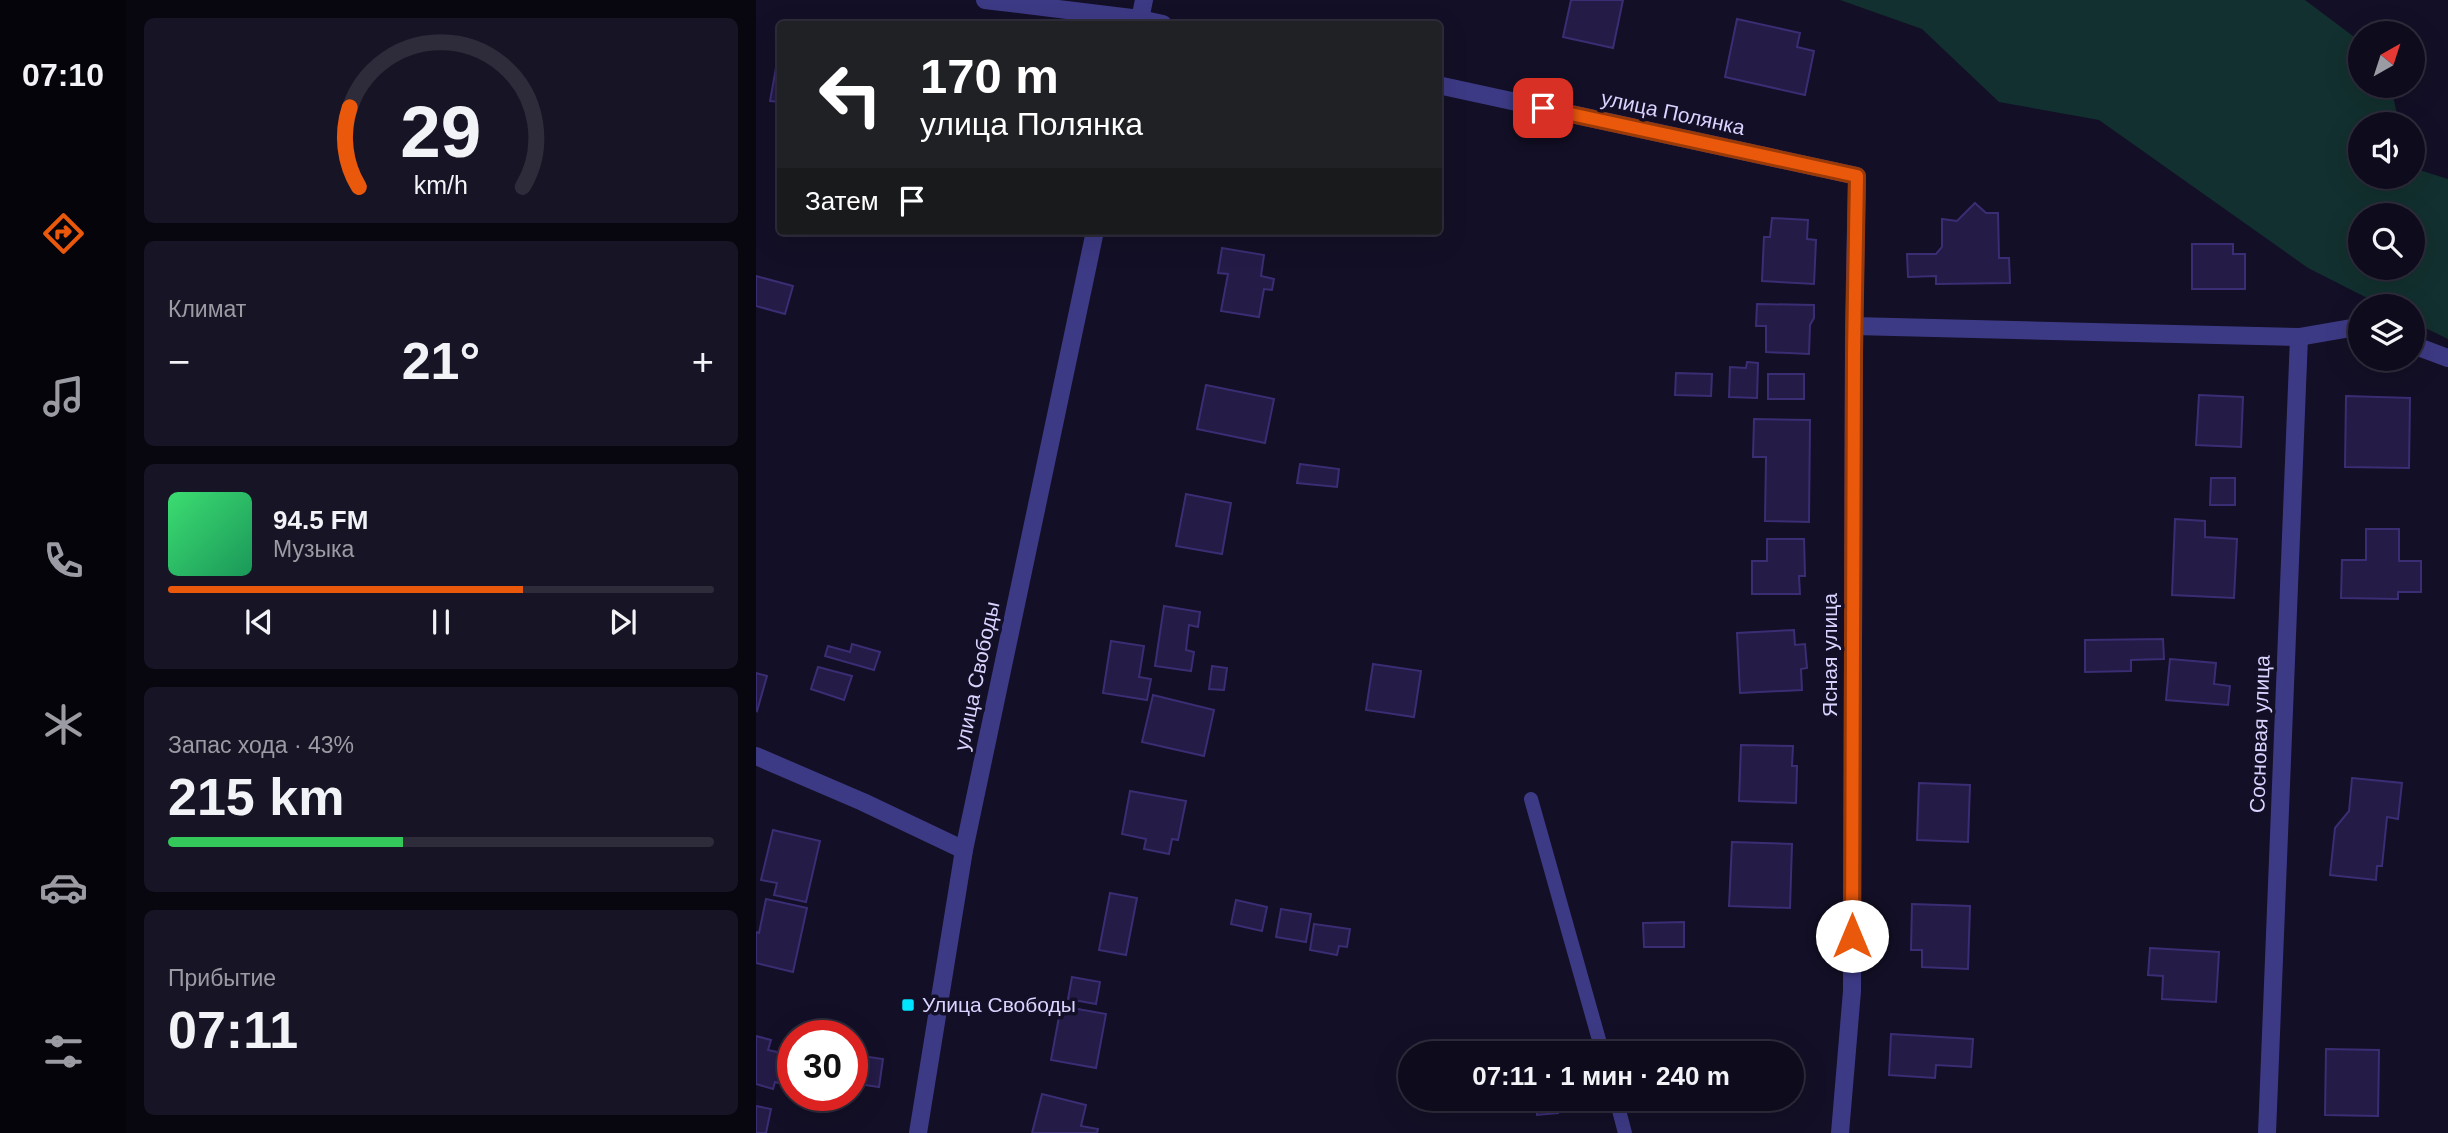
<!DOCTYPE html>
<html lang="ru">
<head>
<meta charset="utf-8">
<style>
  :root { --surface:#0e0b1c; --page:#171425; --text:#f1f3f6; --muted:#9b9ba3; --line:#2e2b3b; --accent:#ea580c }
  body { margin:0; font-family:Arial,sans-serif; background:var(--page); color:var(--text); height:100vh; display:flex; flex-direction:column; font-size:26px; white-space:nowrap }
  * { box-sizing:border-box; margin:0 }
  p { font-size:23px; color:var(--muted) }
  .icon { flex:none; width:38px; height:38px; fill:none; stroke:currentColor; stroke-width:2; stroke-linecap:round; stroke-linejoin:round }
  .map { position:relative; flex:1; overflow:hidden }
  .side { display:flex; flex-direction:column; gap:18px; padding:18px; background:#08060f; width:630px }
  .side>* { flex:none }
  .guide { position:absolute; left:21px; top:21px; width:665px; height:214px; border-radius:7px; box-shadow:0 7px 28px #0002,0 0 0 2px var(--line); background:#202124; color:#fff; overflow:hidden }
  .needle { width:46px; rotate:39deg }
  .fabs { position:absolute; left:1592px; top:21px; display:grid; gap:14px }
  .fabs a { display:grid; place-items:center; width:77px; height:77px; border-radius:50%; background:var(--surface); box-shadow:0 7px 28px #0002,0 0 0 2px var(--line); font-size:35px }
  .speed { position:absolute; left:21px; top:1020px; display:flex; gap:14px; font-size:35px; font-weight:700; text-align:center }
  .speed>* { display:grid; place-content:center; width:91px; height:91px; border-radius:50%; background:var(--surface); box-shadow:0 7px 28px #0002,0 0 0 2px var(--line); line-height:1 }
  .speed .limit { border:10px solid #d22; background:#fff; color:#111 }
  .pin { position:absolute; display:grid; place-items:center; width:60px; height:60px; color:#fff; margin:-30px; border-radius:14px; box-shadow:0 4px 10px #0006 }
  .me { position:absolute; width:77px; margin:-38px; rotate:0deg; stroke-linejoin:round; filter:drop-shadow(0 0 5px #0008) }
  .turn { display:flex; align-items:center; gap:24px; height:147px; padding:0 28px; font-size:32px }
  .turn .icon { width:91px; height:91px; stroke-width:2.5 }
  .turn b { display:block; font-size:49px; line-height:60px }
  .then { display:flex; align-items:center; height:66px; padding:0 28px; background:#0003; gap:14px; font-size:26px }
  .big { font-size:52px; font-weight:600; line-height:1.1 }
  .side .card { flex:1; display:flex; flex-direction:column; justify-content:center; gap:10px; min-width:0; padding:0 24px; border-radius:10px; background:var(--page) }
  .side .dial { align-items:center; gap:0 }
  .dial svg { height:182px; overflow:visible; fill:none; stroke:var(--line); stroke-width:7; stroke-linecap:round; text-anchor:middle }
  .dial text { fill:var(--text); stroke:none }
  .song { display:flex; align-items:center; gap:21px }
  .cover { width:84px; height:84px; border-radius:10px; background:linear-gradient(135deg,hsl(140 70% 55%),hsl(150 70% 35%)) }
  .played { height:7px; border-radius:4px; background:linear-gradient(90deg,var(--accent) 65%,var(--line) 65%) }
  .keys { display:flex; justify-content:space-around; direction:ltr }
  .heat { display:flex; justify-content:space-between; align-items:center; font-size:38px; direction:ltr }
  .charge { height:10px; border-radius:5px; background:linear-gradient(90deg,#34c759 43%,var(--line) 0) }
  .trip { position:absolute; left:642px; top:1041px; width:406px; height:70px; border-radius:35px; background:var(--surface); box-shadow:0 7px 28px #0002,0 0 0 2px var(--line); font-weight:600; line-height:70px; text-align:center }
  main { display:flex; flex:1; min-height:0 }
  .menu { display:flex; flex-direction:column; width:126px; justify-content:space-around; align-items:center; background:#06040b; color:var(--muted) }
  .menu .icon { width:49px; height:49px }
  .menu .on { color:var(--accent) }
  .menu b { font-size:32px; color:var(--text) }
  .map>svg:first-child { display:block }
  .green { fill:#12302f; fill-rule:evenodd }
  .building { fill:#241b47; stroke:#3b2d73; stroke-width:2 }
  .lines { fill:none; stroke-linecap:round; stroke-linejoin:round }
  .service { stroke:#3d3a85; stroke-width:14 }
  .minor { stroke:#3d3a85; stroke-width:18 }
  .tertiary { stroke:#3d3a85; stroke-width:18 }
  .route-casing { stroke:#983908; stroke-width:18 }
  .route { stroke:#ea580c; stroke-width:12 }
  .poi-dot { fill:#00e5ff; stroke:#130f26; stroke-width:2.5 }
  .labels { text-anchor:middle; stroke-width:7; stroke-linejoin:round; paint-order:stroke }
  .street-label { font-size:21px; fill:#d9d4ff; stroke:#130f26 }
  .poi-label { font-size:21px; fill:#d9d4ff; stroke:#130f26; text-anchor:start }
</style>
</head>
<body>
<main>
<nav class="menu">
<b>07:10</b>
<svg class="icon on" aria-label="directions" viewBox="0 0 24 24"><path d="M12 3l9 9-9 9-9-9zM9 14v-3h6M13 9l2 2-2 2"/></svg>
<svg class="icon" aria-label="music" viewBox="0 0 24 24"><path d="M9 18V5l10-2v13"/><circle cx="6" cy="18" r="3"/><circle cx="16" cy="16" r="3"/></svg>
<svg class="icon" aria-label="phone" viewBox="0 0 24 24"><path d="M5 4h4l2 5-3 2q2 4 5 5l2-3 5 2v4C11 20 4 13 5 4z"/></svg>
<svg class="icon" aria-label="climate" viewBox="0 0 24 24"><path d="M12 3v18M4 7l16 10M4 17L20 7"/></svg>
<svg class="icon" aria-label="car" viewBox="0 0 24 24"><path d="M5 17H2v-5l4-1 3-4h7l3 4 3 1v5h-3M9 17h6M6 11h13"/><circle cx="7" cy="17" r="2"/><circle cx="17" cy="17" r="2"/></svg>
<svg class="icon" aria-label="filters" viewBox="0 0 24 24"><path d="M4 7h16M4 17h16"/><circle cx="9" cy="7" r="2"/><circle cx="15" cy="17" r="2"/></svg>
</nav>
<section class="side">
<div class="card dial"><svg viewBox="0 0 100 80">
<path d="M14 69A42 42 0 1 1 86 69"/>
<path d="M14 69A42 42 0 0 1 10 34" stroke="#ea580c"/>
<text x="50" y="56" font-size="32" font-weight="700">29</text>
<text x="50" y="72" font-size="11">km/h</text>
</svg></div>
<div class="card"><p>Климат</p>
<div class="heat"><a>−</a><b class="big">21°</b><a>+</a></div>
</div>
<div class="card">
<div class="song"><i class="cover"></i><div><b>94.5 FM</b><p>Музыка</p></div></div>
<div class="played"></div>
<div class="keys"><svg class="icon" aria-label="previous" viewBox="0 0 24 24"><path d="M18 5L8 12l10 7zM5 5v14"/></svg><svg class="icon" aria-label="pause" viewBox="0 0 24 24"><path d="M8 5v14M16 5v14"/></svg><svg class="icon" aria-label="next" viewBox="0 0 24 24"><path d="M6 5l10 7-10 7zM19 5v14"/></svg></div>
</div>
<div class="card"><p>Запас хода · 43%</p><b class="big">215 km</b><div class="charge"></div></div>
<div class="card"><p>Прибытие</p><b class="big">07:11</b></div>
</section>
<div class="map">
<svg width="1692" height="1133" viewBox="0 0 1692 1133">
  <rect width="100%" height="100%" fill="#130f26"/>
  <!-- green -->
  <path class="green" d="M 1084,0 L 1549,0 L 1605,42 L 1605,86 L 1635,86 L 1643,124 L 1605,124 L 1605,177 L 1657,177 L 1657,168 L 1692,179 L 1692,339 L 1657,322 L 1657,306 L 1627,306 L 1552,268 L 1343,120 L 1243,102 L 1166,29 ZM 1605,215 L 1657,215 L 1657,268 L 1605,268 Z"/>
  <!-- building -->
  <g class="building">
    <path d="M 815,0 L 867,0 L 857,48 L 807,37 Z"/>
    <path d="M 981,19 L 1044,33 L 1041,47 L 1058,51 L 1049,95 L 969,77 Z"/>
    <path d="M 23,51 L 24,51 L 24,102 L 14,101 Z"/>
    <path d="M 1219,203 L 1230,213 L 1242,213 L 1243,258 L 1253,258 L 1254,283 L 1180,284 L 1180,276 L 1152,277 L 1151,254 L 1180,254 L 1186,247 L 1186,219 L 1201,221 Z"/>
    <path d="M 1016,218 L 1052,220 L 1051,239 L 1060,240 L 1058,284 L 1006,281 L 1008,237 L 1014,237 Z"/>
    <path d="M 1436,244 L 1477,244 L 1477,254 L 1489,254 L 1489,289 L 1436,289 Z"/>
    <path d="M 466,248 L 508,255 L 505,276 L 518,279 L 516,290 L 508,289 L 503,317 L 465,311 L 472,274 L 462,273 Z"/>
    <path d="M 0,276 L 37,286 L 29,314 L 0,306 Z"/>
    <path d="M 1001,304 L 1058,305 L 1058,318 L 1054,325 L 1053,354 L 1010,352 L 1010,326 L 1000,326 Z"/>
    <path d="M 991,362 L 1002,363 L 1001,398 L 973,397 L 974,367 L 990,368 Z"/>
    <path d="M 920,373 L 956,374 L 955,396 L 919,395 Z"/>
    <rect x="1012" y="374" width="36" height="25"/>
    <path d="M 450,385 L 518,399 L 509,443 L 441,429 Z"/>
    <path d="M 1443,395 L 1487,397 L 1485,447 L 1440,445 Z"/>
    <path d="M 1590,396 L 1654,398 L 1653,468 L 1589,467 Z"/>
    <path d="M 998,419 L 1054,420 L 1053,522 L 1009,521 L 1010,457 L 997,457 Z"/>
    <path d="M 544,464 L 583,469 L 581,487 L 541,483 Z"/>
    <path d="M 1455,478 L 1479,478 L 1479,505 L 1454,505 Z"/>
    <path d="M 430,494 L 475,503 L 466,554 L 420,546 Z"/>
    <path d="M 1419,519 L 1449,521 L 1449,537 L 1481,539 L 1478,598 L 1416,595 Z"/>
    <path d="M 1610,529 L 1643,529 L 1643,561 L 1665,561 L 1665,592 L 1642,592 L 1642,599 L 1585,598 L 1586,560 L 1610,560 Z"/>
    <path d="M 1011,539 L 1048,539 L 1049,576 L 1043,576 L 1044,594 L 996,594 L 996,561 L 1011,561 Z"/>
    <path d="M 408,606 L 444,612 L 442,627 L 433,625 L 430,650 L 438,652 L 435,671 L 399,666 Z"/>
    <path d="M 1038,630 L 1039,645 L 1049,644 L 1051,668 L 1045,669 L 1046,690 L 984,693 L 981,633 Z"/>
    <path d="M 1407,639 L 1408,659 L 1375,660 L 1375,671 L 1329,672 L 1329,640 Z"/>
    <path d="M 355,641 L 388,646 L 383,677 L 395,679 L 391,700 L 347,693 Z"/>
    <path d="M 96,644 L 124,652 L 118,670 L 69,656 L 72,646 L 94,652 Z"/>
    <path d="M 1414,659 L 1460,663 L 1458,684 L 1474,686 L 1472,705 L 1410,700 Z"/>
    <path d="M 617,664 L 665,671 L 658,717 L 610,710 Z"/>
    <path d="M 456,666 L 471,668 L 468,690 L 453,689 Z"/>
    <path d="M 62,667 L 96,676 L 88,700 L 55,689 Z"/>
    <path d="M 0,673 L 11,676 L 1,711 L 0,710 Z"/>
    <path d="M 397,695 L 458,710 L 448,756 L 386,742 Z"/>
    <path d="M 985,745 L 1037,746 L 1036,766 L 1041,766 L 1040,803 L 983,801 Z"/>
    <path d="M 1596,778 L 1646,783 L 1642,819 L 1631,817 L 1626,866 L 1621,866 L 1620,880 L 1574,875 L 1579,828 L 1593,811 Z"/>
    <path d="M 1163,783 L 1214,785 L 1212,842 L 1161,840 Z"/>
    <path d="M 374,791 L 430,801 L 422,840 L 416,839 L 413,854 L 388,849 L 390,839 L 366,834 Z"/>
    <path d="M 17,830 L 64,841 L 50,902 L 18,895 L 21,883 L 5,880 Z"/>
    <path d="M 976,842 L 1036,844 L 1034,908 L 973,906 Z"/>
    <path d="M 354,893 L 381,898 L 370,955 L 343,950 Z"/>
    <path d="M 10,899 L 51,908 L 37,972 L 0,963 L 0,932 L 3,933 Z"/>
    <path d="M 480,900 L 511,907 L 506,931 L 475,924 Z"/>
    <path d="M 1156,904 L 1214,906 L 1212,969 L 1166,967 L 1166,950 L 1155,950 Z"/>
    <path d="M 525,909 L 555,914 L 550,942 L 520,937 Z"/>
    <path d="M 928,922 L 928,947 L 888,947 L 887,923 Z"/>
    <path d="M 558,924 L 594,929 L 591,947 L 583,946 L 581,955 L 554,950 Z"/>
    <path d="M 1394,948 L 1463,952 L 1460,1002 L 1406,999 L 1407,976 L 1392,975 Z"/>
    <path d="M 316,977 L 344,982 L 340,1004 L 312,999 Z"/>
    <path d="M 305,1006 L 350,1014 L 340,1068 L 295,1060 Z"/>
    <path d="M 1135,1034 L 1217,1039 L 1215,1067 L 1180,1065 L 1179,1078 L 1133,1075 Z"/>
    <path d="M 0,1036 L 15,1040 L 12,1050 L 26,1053 L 23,1064 L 30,1066 L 26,1084 L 19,1082 L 17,1089 L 0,1084 Z"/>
    <path d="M 1570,1049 L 1623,1050 L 1622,1116 L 1569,1115 Z"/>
    <path d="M 106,1056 L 127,1059 L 123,1087 L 102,1084 Z"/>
    <path d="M 286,1094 L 330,1105 L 325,1126 L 342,1129 L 341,1133 L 276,1133 Z"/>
    <path d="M 753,1099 L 810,1099 L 811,1102 L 801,1103 L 802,1113 L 781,1115 L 781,1108 L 754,1111 Z"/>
    <path d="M 0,1106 L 15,1109 L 10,1133 L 0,1133 Z"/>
  </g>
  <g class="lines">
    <!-- service -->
    <g class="service">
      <path d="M 775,799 L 847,1054"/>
      <path d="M 860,1099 L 869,1133"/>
    </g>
    <!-- minor -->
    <g class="minor">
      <path d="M 229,0 L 384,19 L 407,24"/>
      <path d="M 682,85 L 1101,176 L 1098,326 L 1096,991 L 1084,1133"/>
      <path d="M 1098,326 L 1543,337 L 1595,328 L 1605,331"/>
      <path d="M 1657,345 L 1692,358"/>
      <path d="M 0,756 L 107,802 L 208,850"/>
      <path d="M 1511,1133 L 1543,337"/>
    </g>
    <!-- tertiary -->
    <g class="tertiary">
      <path d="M 383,24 L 388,0"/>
      <path d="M 162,1133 L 208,850 L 339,231"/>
    </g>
  </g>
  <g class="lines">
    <defs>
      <path id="route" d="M 787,108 L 1101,176 L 1098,354 L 1096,936"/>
    </defs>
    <!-- route casing -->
    <use href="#route" class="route-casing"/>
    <!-- route -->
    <use href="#route" class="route"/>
  </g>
  <!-- markers -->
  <rect class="poi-dot" x="145" y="998" width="14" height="14" rx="3.5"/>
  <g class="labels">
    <!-- street labels -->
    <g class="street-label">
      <text transform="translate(917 113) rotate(12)" y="7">улица Полянка</text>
      <text transform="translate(1074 655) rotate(-90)" y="7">Ясная улица</text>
      <text transform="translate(221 676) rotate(-78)" y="7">улица Свободы</text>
      <text transform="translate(1504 734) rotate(-88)" y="7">Сосновая улица</text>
    </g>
    <!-- poi labels -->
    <g class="poi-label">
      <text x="166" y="1012">Улица Свободы</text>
    </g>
  </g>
</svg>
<div class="fabs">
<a><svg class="needle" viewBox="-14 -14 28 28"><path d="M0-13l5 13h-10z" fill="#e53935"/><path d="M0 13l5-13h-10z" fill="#9b9ba3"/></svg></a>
<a><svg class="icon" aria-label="sound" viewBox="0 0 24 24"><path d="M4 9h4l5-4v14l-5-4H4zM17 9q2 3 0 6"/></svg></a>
<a><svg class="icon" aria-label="search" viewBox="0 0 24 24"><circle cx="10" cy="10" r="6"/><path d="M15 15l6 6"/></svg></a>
<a><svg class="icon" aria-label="layers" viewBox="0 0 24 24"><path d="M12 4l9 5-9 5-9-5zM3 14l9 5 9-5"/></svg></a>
</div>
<div class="speed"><div class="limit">30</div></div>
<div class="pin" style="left:787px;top:108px;background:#d93025"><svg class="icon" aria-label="arrive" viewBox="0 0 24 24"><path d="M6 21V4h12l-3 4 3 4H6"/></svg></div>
<svg class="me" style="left:1096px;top:936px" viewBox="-20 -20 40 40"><circle r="19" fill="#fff"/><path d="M0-13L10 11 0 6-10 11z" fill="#ea580c"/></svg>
<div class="trip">07:11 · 1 мин · 240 m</div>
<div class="guide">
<div class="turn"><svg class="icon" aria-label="left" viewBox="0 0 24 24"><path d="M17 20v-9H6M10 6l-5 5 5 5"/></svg><div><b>170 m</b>улица Полянка</div></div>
<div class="then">Затем<svg class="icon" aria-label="arrive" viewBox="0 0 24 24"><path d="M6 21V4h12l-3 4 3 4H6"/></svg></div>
</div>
</div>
</main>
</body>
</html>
